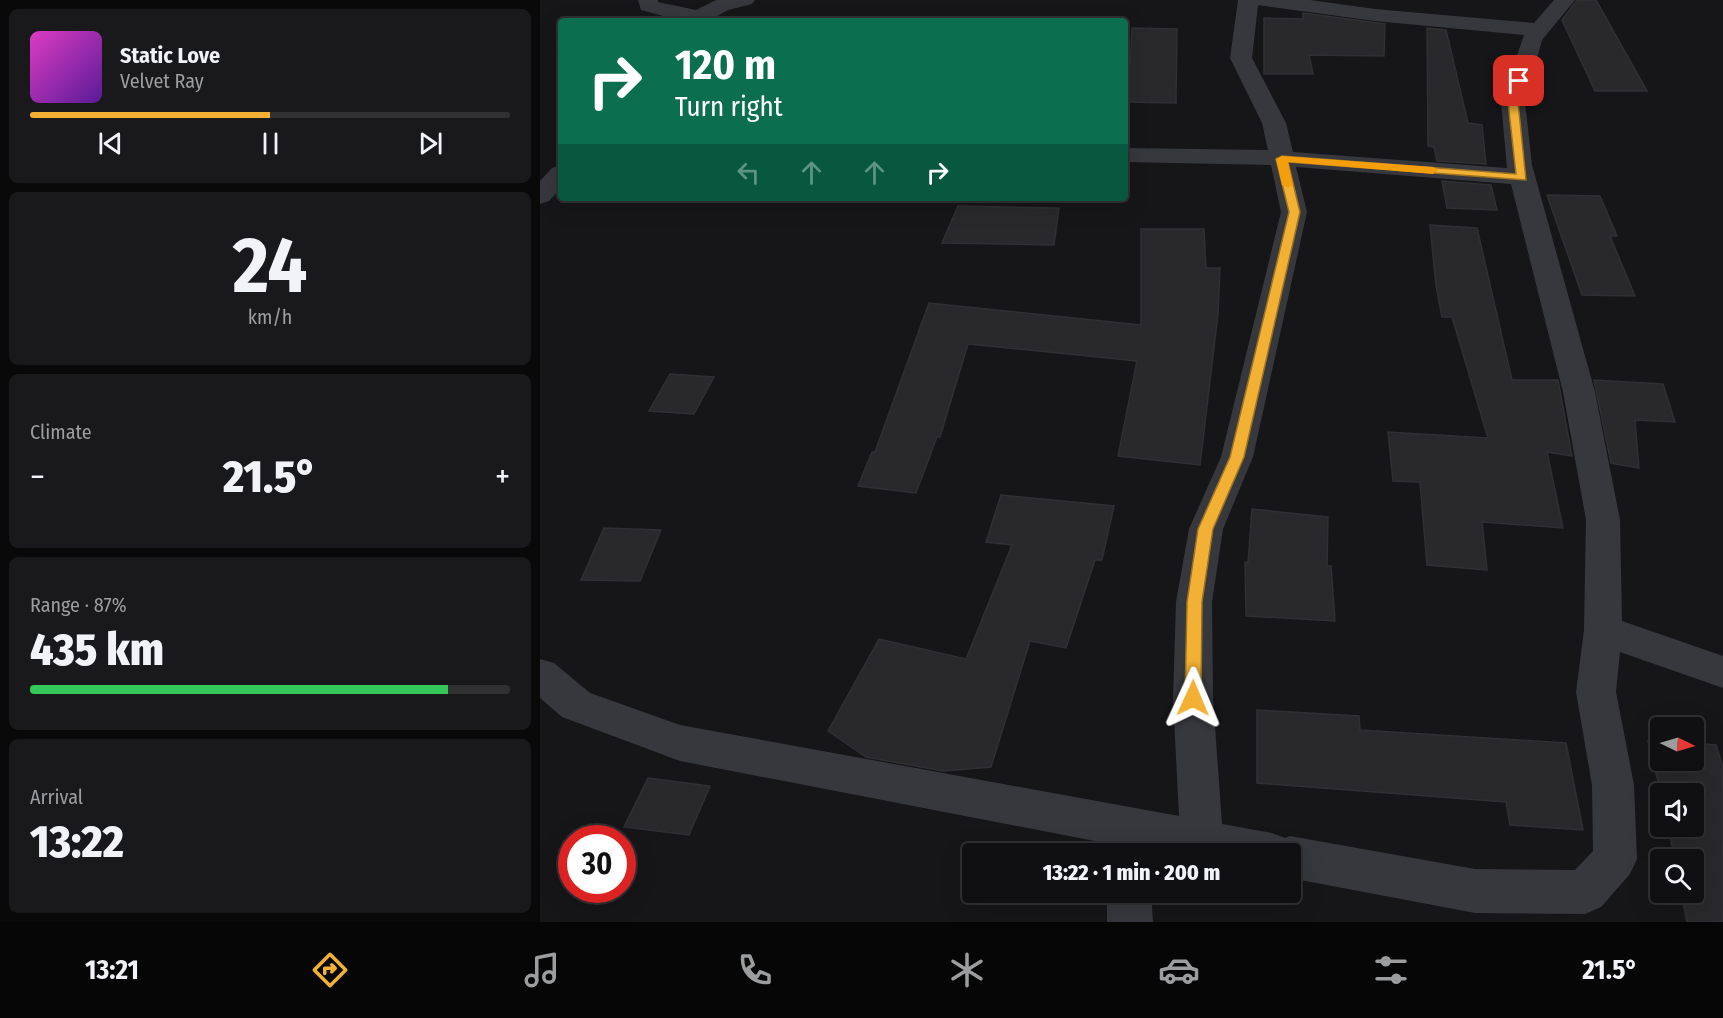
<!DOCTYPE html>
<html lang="en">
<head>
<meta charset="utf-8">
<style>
  :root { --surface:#101012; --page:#19191b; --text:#f1f3f6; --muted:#9c9d9f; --line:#303032; --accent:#f2b134 }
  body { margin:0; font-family:"Fira Sans Condensed",sans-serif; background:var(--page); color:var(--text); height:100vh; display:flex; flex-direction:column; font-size:22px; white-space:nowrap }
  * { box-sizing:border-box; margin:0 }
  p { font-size:20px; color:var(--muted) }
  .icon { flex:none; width:33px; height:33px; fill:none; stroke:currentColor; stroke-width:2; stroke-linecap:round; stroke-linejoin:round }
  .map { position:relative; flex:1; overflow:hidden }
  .drawer { display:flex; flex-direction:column; gap:9px; padding:9px; background:#09090a; width:540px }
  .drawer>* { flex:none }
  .banner { position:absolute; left:18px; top:18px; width:570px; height:183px; border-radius:6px; box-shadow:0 6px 24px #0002,0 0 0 2px var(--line); background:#0b6e4f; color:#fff; overflow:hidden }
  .needle { width:39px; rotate:95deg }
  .tools { position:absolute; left:1110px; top:717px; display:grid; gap:12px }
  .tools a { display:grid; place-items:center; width:54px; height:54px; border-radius:6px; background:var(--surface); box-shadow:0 6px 24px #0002,0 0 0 2px var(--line); font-size:30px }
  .speed { position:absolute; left:18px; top:825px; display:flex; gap:12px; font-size:30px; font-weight:700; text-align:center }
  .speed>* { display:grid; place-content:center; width:78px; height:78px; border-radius:50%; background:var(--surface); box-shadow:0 6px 24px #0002,0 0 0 2px var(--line); line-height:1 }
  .speed .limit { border:9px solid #d22; background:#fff; color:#111 }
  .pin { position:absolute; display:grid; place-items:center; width:51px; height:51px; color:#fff; margin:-26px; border-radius:12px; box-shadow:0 3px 9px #0006 }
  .me { position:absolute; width:66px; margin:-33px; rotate:1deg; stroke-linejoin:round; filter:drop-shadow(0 0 4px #0008) }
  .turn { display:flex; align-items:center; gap:21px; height:126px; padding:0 18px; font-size:27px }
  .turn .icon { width:78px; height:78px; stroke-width:2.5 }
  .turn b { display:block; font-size:42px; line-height:51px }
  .lanes { display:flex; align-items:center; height:57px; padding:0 18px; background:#0003; justify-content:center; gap:30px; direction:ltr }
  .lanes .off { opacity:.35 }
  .big { font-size:45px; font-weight:800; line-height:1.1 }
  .drawer .widget { flex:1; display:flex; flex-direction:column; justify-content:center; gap:9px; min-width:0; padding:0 21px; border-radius:9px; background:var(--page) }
  .drawer .dial { align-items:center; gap:0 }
  .dial b { font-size:78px; line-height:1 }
  .song { display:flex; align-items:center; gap:18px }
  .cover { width:72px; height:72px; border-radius:9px; background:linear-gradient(135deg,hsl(310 70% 55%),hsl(270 70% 35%)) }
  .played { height:6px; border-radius:3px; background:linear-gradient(90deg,var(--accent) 50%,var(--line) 50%) }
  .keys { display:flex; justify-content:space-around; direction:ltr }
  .heat { display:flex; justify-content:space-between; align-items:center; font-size:33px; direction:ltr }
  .charge { height:9px; border-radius:4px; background:linear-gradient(90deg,#34c759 87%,var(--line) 0) }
  .trip { position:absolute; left:422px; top:843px; width:339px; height:60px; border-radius:6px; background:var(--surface); box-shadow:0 6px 24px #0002,0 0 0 2px var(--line); font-weight:800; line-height:60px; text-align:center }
  .dock { display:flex; height:96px; justify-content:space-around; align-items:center; background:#060607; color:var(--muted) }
  .dock .icon { width:42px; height:42px }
  .dock .current { color:var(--accent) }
  .dock b { font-size:27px; color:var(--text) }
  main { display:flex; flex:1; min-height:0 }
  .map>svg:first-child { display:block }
  .building { fill:#29292c; stroke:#303034; stroke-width:1.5 }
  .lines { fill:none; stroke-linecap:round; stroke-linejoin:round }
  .minor { fill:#37383d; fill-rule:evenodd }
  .route { fill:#f2b134; stroke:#9d7322; stroke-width:1.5 }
  .slow { fill:#f59e0b }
</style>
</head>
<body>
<main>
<section class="drawer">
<div class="widget">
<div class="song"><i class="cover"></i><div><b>Static Love</b><p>Velvet Ray</p></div></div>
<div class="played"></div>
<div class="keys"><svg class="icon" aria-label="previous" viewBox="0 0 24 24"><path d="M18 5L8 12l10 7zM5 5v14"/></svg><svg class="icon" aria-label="pause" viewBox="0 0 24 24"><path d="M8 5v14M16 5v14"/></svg><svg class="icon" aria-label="next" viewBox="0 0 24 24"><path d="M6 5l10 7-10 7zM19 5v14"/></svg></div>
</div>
<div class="widget dial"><b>24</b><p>km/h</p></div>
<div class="widget"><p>Climate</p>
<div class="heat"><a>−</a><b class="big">21.5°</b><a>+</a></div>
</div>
<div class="widget"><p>Range · 87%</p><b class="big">435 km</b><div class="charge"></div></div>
<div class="widget"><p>Arrival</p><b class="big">13:22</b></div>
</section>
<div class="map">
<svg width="1183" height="922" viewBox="0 0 1183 922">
  <rect width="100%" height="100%" fill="#161618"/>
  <!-- building -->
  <g class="building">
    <path d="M 1037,0 L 1056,0 L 1107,91 L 1055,91 L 1022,20 Z"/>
    <path d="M 763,13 L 845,24 L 844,56 L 769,55 L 773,74 L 724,74 L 724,18 L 763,19 Z"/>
    <path d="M 592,28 L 637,29 L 636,103 L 588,102 Z"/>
    <path d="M 887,28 L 906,30 L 928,123 L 942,125 L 946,164 L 897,161 L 894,147 L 888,146 Z"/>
    <path d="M 902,181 L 951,185 L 957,210 L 907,208 Z"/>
    <path d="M 1007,195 L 1060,196 L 1077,236 L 1070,236 L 1095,296 L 1042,295 Z"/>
    <path d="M 418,206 L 519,208 L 514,245 L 402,243 Z"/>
    <path d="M 890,225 L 937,228 L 972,380 L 1018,380 L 1032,456 L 1007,452 L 1023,528 L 942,522 L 947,570 L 887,565 L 880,482 L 853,481 L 848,432 L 948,438 L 912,317 L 902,317 L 896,286 Z"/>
    <path d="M 601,229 L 664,229 L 666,268 L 680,268 L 678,314 L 660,465 L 578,456 L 597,361 L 428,344 L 400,437 L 397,437 L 376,493 L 318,486 L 332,452 L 335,452 L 389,303 L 601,325 Z"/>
    <path d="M 130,374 L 174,377 L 154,414 L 109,411 Z"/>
    <path d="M 1054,380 L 1123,384 L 1135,422 L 1095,420 L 1099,468 L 1071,463 Z"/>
    <path d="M 461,495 L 574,506 L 562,560 L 555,560 L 526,648 L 490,641 L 451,767 L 403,771 L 326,757 L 288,731 L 339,639 L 426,659 L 472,545 L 446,542 Z"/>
    <path d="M 712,509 L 788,517 L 787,566 L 791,566 L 795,621 L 706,616 L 705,562 L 708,563 Z"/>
    <path d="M 64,528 L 121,530 L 100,581 L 41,580 Z"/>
    <path d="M 717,710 L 819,716 L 820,730 L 1026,743 L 1043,830 L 970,825 L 966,802 L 717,783 Z"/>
    <path d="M 1108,741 L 1120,742 L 1120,760 L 1154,760 L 1154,743 L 1176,745 L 1183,767 L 1183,922 L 1147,922 L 1141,892 L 1154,892 L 1154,860 L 1135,860 L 1128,826 L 1154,826 L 1154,794 L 1121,794 Z"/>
    <path d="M 108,778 L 170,786 L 149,835 L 84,827 Z"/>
  </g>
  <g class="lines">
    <!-- minor -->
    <g class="minor">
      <path d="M 98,0 L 118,0 L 118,2 L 156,10 L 176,0 L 215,0 L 212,4 L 188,10 L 168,21 L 142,21 L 101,10 Z"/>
      <path d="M 698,0 L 770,0 L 835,9 L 994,23 L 1014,0 L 1035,0 L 1002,40 L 985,102 L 992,165 L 1055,392 L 1080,520 L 1082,621 L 1183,656 L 1183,688 L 1080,652 L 1076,692 L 1094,785 L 1097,859 L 1090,874 L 1061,907 L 1045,914 L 935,913 L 750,878 L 750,854 L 622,854 L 140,761 L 22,717 L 0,698 L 0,659 L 14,663 L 50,693 L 140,725 L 639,816 L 633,698 L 636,602 L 649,529 L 681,457 L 741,212 L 731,165 L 585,162 L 585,148 L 728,150 L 722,123 L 690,58 ZM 718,5 L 835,21 L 984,35 L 961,102 L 967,168 L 753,152 L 746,123 L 712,58 ZM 756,167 L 971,184 L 1023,392 L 1046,520 L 1044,630 L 1036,692 L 1052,785 L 1053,851 L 1035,870 L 935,869 L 750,836 L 745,838 L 732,833 L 682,824 L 673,698 L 672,602 L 683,529 L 713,457 L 767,212 Z"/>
      <path d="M 21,165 L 21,188 L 9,201 L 0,204 L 0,181 L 12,168 Z"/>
      <path d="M 567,892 L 611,892 L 613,922 L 567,922 Z"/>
    </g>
  </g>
  <!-- route -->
  <path class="route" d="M 979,78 L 984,81 L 978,102 L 986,180 L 748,162 L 760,212 L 704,457 L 673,529 L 662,602 L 661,698 L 659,703 L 653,705 L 647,703 L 645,698 L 647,602 L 658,529 L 690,457 L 749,212 L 736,159 L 742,156 L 976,174 L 968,102 L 974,81 Z"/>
  <!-- slow -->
  <path class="slow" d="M 742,156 L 893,167 L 898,170 L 893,174 L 748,162 L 753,185 L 748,188 L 742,185 L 736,159 Z"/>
</svg>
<div class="tools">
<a><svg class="needle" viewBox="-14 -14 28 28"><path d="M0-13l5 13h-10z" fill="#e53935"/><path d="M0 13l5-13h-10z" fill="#9c9d9f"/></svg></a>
<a><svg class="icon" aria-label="sound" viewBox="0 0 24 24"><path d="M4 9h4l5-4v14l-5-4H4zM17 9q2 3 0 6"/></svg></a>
<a><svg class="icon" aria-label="search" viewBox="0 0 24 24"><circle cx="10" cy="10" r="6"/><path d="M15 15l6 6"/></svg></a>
</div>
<div class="speed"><div class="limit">30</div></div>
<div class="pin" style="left:979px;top:81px;background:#d93025"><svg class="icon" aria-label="arrive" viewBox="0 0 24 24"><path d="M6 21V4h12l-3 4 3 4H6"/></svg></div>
<svg class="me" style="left:653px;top:698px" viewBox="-20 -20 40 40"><path d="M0-17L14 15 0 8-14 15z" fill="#f2b134" stroke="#fff" stroke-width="4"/></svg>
<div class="trip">13:22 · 1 min · 200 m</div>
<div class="banner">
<div class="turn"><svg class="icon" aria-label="right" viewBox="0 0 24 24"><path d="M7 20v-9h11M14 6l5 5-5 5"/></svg><div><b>120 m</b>Turn right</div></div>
<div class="lanes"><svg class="icon off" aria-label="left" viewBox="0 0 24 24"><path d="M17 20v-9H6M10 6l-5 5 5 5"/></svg><svg class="icon off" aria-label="ahead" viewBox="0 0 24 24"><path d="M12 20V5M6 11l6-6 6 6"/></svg><svg class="icon off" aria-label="ahead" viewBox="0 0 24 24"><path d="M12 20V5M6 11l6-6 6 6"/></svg><svg class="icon" aria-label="right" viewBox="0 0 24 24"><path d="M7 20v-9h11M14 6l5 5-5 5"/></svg></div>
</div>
</div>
</main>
<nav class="dock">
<b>13:21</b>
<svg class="icon current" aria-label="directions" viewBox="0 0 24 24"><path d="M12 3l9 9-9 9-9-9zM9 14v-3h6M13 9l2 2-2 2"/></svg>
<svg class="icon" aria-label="music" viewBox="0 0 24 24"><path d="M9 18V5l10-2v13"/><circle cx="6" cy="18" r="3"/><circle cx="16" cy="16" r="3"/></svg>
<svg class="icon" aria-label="phone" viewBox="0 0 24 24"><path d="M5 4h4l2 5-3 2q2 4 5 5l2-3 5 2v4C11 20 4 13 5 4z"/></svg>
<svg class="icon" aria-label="climate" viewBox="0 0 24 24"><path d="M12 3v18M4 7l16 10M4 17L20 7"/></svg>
<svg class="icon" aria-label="car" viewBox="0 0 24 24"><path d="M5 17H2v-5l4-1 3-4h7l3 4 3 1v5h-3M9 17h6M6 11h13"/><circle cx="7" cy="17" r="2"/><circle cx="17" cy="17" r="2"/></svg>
<svg class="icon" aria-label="filters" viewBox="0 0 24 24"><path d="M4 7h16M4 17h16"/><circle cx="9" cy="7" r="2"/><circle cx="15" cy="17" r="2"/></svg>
<b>21.5°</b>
</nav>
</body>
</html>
